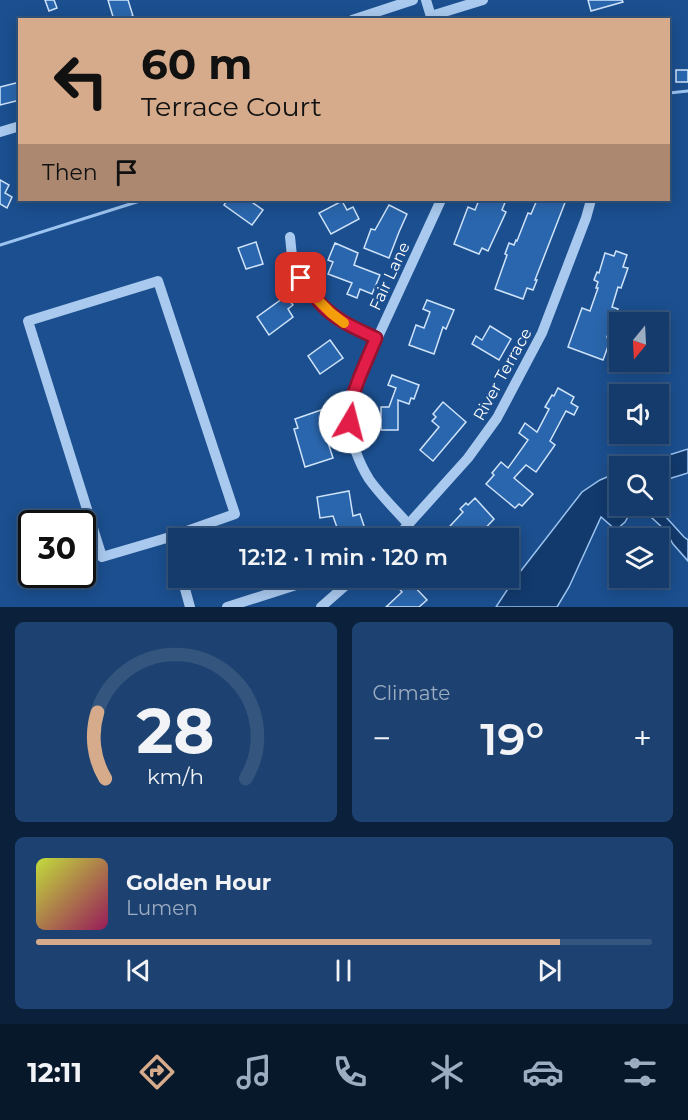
<!DOCTYPE html>
<html lang="en">
<head>
<meta charset="utf-8">
<style>
  :root { --surface:#143b6b; --page:#1d4271; --text:#f1f3f6; --muted:#9dadc1; --line:#33557e; --accent:#d6ab8b }
  body { margin:0; font-family:Montserrat,sans-serif; background:var(--page); color:var(--text); height:100vh; display:flex; flex-direction:column; font-size:22px; white-space:nowrap }
  * { box-sizing:border-box; margin:0 }
  p { font-size:20px; color:var(--muted) }
  .icon { flex:none; width:33px; height:33px; fill:none; stroke:currentColor; stroke-width:2; stroke-linecap:round; stroke-linejoin:round }
  .map { position:relative; height:607px; overflow:hidden }
  .sheet { display:flex; flex-direction:column; gap:15px; padding:15px; background:#0b203b; flex:1 }
  .sheet>* { flex:none }
  .top-card { position:absolute; left:18px; top:18px; width:652px; height:183px; border-radius:0px; box-shadow:0 3px 15px #0003,0 0 0 2px var(--line); background:#d6ab8b; color:#111; overflow:hidden }
  .needle { width:39px; rotate:198deg }
  .tools { position:absolute; left:609px; top:312px; display:grid; gap:12px }
  .tools a { display:grid; place-items:center; width:60px; height:60px; border-radius:0px; background:var(--surface); box-shadow:0 3px 15px #0003,0 0 0 2px var(--line); font-size:30px }
  .speed { position:absolute; left:18px; top:510px; display:flex; gap:12px; font-size:30px; font-weight:700; text-align:center }
  .speed>* { display:grid; place-content:center; width:78px; height:78px; border-radius:50%; background:var(--surface); box-shadow:0 3px 15px #0003,0 0 0 2px var(--line); line-height:1 }
  .speed .limit { border:3px solid #111; border-radius:9px; background:#fff; color:#111 }
  .pin { position:absolute; display:grid; place-items:center; width:51px; height:51px; color:#fff; margin:-26px; border-radius:12px; box-shadow:0 3px 9px #0006 }
  .me { position:absolute; width:66px; margin:-33px; rotate:8deg; stroke-linejoin:round; filter:drop-shadow(0 0 4px #0008) }
  .turn { display:flex; align-items:center; gap:21px; height:126px; padding:0 24px; font-size:27px }
  .turn .icon { width:78px; height:78px; stroke-width:2.5 }
  .turn b { display:block; font-size:42px; line-height:51px }
  .then { display:flex; align-items:center; height:57px; padding:0 24px; background:#0003; gap:12px; font-size:22px }
  .big { font-size:45px; font-weight:600; line-height:1.1 }
  .sheet .tile { flex:1; display:flex; flex-direction:column; justify-content:center; gap:9px; min-width:0; padding:0 21px; border-radius:9px; background:var(--page) }
  .sheet .dial { align-items:center; gap:0 }
  .dial svg { height:156px; overflow:visible; fill:none; stroke:var(--line); stroke-width:7; stroke-linecap:round; text-anchor:middle }
  .dial text { fill:var(--text); stroke:none }
  .song { display:flex; align-items:center; gap:18px }
  .cover { width:72px; height:72px; border-radius:9px; background:linear-gradient(135deg,hsl(70 70% 55%),hsl(330 70% 35%)) }
  .played { height:6px; border-radius:3px; background:linear-gradient(90deg,var(--accent) 85%,var(--line) 85%) }
  .keys { display:flex; justify-content:space-around; direction:ltr }
  .heat { display:flex; justify-content:space-between; align-items:center; font-size:33px; direction:ltr }
  .sheet .tiles { flex:1; display:grid; gap:15px; grid-template-columns:1fr 1fr }
  .tile:last-child { grid-column:span 2 }
  .trip { position:absolute; left:168px; top:528px; width:351px; height:60px; border-radius:0px; background:var(--surface); box-shadow:0 3px 15px #0003,0 0 0 2px var(--line); font-weight:600; line-height:60px; text-align:center }
  .tabs { display:flex; height:96px; justify-content:space-around; align-items:center; background:#08182b; color:var(--muted) }
  .tabs .icon { width:42px; height:42px }
  .tabs .selected { color:var(--accent) }
  .tabs b { font-size:27px; color:var(--text) }
  .map>svg:first-child { display:block }
  .water { fill:#123a6d; stroke:#9cc4f0; stroke-width:1.5 }
  .lines { fill:none; stroke-linecap:round; stroke-linejoin:round }
  .stream { stroke:#9cc4f0; stroke-width:3 }
  .building { fill:#2a66ad; stroke:#cfe3fa; stroke-width:1.5 }
  .minor { stroke:#a9c9ee; stroke-width:10 }
  .route-casing { stroke:#92132f; stroke-width:15 }
  .route { stroke:#e11d48; stroke-width:10 }
  .slow { stroke:#f59e0b; stroke-width:10 }
  .labels { text-anchor:middle; stroke-width:6; stroke-linejoin:round; paint-order:stroke }
  .street-label { font-size:16px; fill:#fff; stroke:#1b4f8f }
</style>
</head>
<body>
<div class="map">
<svg width="688" height="607" viewBox="0 0 688 607">
  <rect width="100%" height="100%" fill="#1b4f8f"/>
  <!-- water -->
  <g class="water">
    <path d="M 688,449 L 688,473 L 665,480 L 659,484 L 658,466 L 634,466 Z"/>
    <path d="M 619,472 L 620,506 L 634,506 L 625,522 L 616,530 L 601,517 L 569,587 L 557,607 L 496,607 L 513,581 L 582,492 L 600,480 Z"/>
    <path d="M 639,506 L 656,506 L 684,537 L 688,540 L 688,561 L 673,544 L 665,530 Z"/>
  </g>
  <g class="lines">
    <!-- stream -->
    <g class="stream">
      <path d="M 669,93 L 688,91"/>
      <path d="M 0,245 L 143,200"/>
    </g>
  </g>
  <!-- building -->
  <g class="building">
    <path d="M 45,0 L 54,0 L 57,8 L 49,11 Z"/>
    <path d="M 108,0 L 128,0 L 133,16 L 120,20 L 114,20 Z"/>
    <path d="M 588,0 L 622,0 L 623,2 L 591,11 Z"/>
    <rect x="676" y="70" width="12" height="12"/>
    <path d="M 20,82 L 20,100 L 0,105 L 0,87 Z"/>
    <path d="M 0,180 L 9,185 L 5,193 L 12,197 L 7,208 L 0,204 Z"/>
    <path d="M 227,200 L 249,200 L 263,210 L 252,225 L 224,205 Z"/>
    <path d="M 479,200 L 506,200 L 502,210 L 506,212 L 488,251 L 482,248 L 479,254 L 454,244 L 468,207 L 475,210 Z"/>
    <path d="M 537,200 L 566,200 L 535,280 L 537,280 L 533,290 L 527,288 L 523,299 L 495,289 L 507,255 L 505,254 L 509,243 L 514,245 L 516,240 L 517,241 L 528,213 L 531,214 Z"/>
    <path d="M 342,201 L 347,210 L 353,207 L 359,219 L 331,234 L 319,213 Z"/>
    <path d="M 389,205 L 407,214 L 399,232 L 389,258 L 364,248 L 371,229 L 375,230 Z"/>
    <path d="M 256,242 L 263,264 L 246,269 L 238,248 Z"/>
    <path d="M 335,243 L 358,253 L 354,265 L 380,275 L 372,294 L 360,289 L 357,298 L 347,294 L 352,283 L 328,274 L 333,262 L 328,260 Z"/>
    <path d="M 616,251 L 627,255 L 623,267 L 628,268 L 621,288 L 618,287 L 612,307 L 618,309 L 607,337 L 611,338 L 603,360 L 568,347 L 582,308 L 590,311 L 598,288 L 596,288 L 598,282 L 594,280 L 597,272 L 599,273 L 605,253 L 614,256 Z"/>
    <path d="M 286,296 L 293,305 L 288,309 L 293,317 L 269,335 L 257,317 Z"/>
    <path d="M 427,300 L 454,310 L 446,329 L 443,327 L 434,354 L 409,345 L 416,325 L 424,328 L 430,312 L 423,309 Z"/>
    <path d="M 490,326 L 511,339 L 499,360 L 472,344 L 476,336 L 482,340 Z"/>
    <path d="M 330,340 L 343,358 L 320,374 L 308,356 Z"/>
    <path d="M 392,375 L 419,385 L 414,399 L 411,398 L 409,404 L 398,400 L 398,430 L 381,430 L 381,407 L 389,407 L 396,388 L 388,385 Z"/>
    <path d="M 558,388 L 574,397 L 571,403 L 578,407 L 574,415 L 566,411 L 550,441 L 555,445 L 536,472 L 526,465 L 514,478 L 533,494 L 522,506 L 519,504 L 515,508 L 486,484 L 494,475 L 492,473 L 501,462 L 508,468 L 528,440 L 519,433 L 525,423 L 537,432 L 549,409 L 545,407 L 552,395 L 554,396 Z"/>
    <path d="M 443,402 L 466,422 L 433,461 L 420,450 L 439,427 L 432,421 L 436,417 L 433,414 Z"/>
    <path d="M 324,409 L 328,418 L 321,421 L 333,458 L 305,467 L 294,429 L 298,428 L 295,419 Z"/>
    <path d="M 349,491 L 353,516 L 360,514 L 367,535 L 358,538 L 343,538 L 342,535 L 340,536 L 333,516 L 320,518 L 317,497 Z"/>
    <path d="M 475,498 L 494,519 L 476,538 L 439,538 L 463,512 L 460,509 L 466,503 L 468,505 Z"/>
    <path d="M 390,578 L 416,578 L 411,583 L 427,600 L 419,607 L 386,607 L 402,592 Z"/>
  </g>
  <g class="lines">
    <!-- minor -->
    <g class="minor">
      <path d="M 426,0 L 432,20"/>
      <path d="M 431,16 L 483,0"/>
      <path d="M 352,20 L 413,0"/>
      <path d="M 0,132 L 20,126"/>
      <path d="M 290,237 C 291,244 291,252 293,260 C 296,269 301,277 306,285 C 327,314 345,323 376,338"/>
      <path d="M 158,281 L 235,514 L 170,537 L 102,557 L 28,321 Z"/>
      <path d="M 409,525 C 396,510 380,495 369,479 C 359,463 350,440 350,421 C 350,406 355,390 360,376 L 441,200"/>
      <path d="M 170,537 L 178,566"/>
      <path d="M 396,538 L 468,458 L 497,418 L 542,333 L 586,218 L 591,200"/>
      <path d="M 182,578 L 190,607"/>
      <path d="M 227,607 L 318,578"/>
      <path d="M 321,607 L 354,578"/>
    </g>
  </g>
  <g class="lines">
    <defs>
      <path id="route" d="M 301,278 C 308,287 314,297 322,305 C 337,321 357,329 376,338 L 360,376 L 353,395 L 350,422"/>
    </defs>
    <!-- route casing -->
    <use href="#route" class="route-casing"/>
    <!-- route -->
    <use href="#route" class="route"/>
    <!-- slow -->
    <path class="slow" d="M 316,298 L 331,313 L 344,323"/>
  </g>
  <g class="labels">
    <!-- street labels -->
    <g class="street-label">
      <text transform="translate(389 276) rotate(-65)" y="6">Fair Lane</text>
      <text transform="translate(502 374) rotate(-61)" y="6">River Terrace</text>
    </g>
  </g>
</svg>
<div class="tools">
<a><svg class="needle" viewBox="-14 -14 28 28"><path d="M0-13l5 13h-10z" fill="#e53935"/><path d="M0 13l5-13h-10z" fill="#9dadc1"/></svg></a>
<a><svg class="icon" aria-label="sound" viewBox="0 0 24 24"><path d="M4 9h4l5-4v14l-5-4H4zM17 9q2 3 0 6"/></svg></a>
<a><svg class="icon" aria-label="search" viewBox="0 0 24 24"><circle cx="10" cy="10" r="6"/><path d="M15 15l6 6"/></svg></a>
<a><svg class="icon" aria-label="layers" viewBox="0 0 24 24"><path d="M12 4l9 5-9 5-9-5zM3 14l9 5 9-5"/></svg></a>
</div>
<div class="speed"><div class="limit">30</div></div>
<div class="pin" style="left:301px;top:278px;background:#d93025"><svg class="icon" aria-label="arrive" viewBox="0 0 24 24"><path d="M6 21V4h12l-3 4 3 4H6"/></svg></div>
<svg class="me" style="left:350px;top:422px" viewBox="-20 -20 40 40"><circle r="19" fill="#fff"/><path d="M0-13L10 11 0 6-10 11z" fill="#e11d48"/></svg>
<div class="trip">12:12 · 1 min · 120 m</div>
<div class="top-card">
<div class="turn"><svg class="icon" aria-label="left" viewBox="0 0 24 24"><path d="M17 20v-9H6M10 6l-5 5 5 5"/></svg><div><b>60 m</b>Terrace Court</div></div>
<div class="then">Then<svg class="icon" aria-label="arrive" viewBox="0 0 24 24"><path d="M6 21V4h12l-3 4 3 4H6"/></svg></div>
</div>
</div>
<section class="sheet">
<div class="tiles">
<div class="tile dial"><svg viewBox="0 0 100 80">
<path d="M14 69A42 42 0 1 1 86 69"/>
<path d="M14 69A42 42 0 0 1 10 35" stroke="#d6ab8b"/>
<text x="50" y="56" font-size="32" font-weight="700">28</text>
<text x="50" y="72" font-size="11">km/h</text>
</svg></div>
<div class="tile"><p>Climate</p>
<div class="heat"><a>−</a><b class="big">19°</b><a>+</a></div>
</div>
<div class="tile">
<div class="song"><i class="cover"></i><div><b>Golden Hour</b><p>Lumen</p></div></div>
<div class="played"></div>
<div class="keys"><svg class="icon" aria-label="previous" viewBox="0 0 24 24"><path d="M18 5L8 12l10 7zM5 5v14"/></svg><svg class="icon" aria-label="pause" viewBox="0 0 24 24"><path d="M8 5v14M16 5v14"/></svg><svg class="icon" aria-label="next" viewBox="0 0 24 24"><path d="M6 5l10 7-10 7zM19 5v14"/></svg></div>
</div>
</div>
</section>
<nav class="tabs">
<b>12:11</b>
<svg class="icon selected" aria-label="directions" viewBox="0 0 24 24"><path d="M12 3l9 9-9 9-9-9zM9 14v-3h6M13 9l2 2-2 2"/></svg>
<svg class="icon" aria-label="music" viewBox="0 0 24 24"><path d="M9 18V5l10-2v13"/><circle cx="6" cy="18" r="3"/><circle cx="16" cy="16" r="3"/></svg>
<svg class="icon" aria-label="phone" viewBox="0 0 24 24"><path d="M5 4h4l2 5-3 2q2 4 5 5l2-3 5 2v4C11 20 4 13 5 4z"/></svg>
<svg class="icon" aria-label="climate" viewBox="0 0 24 24"><path d="M12 3v18M4 7l16 10M4 17L20 7"/></svg>
<svg class="icon" aria-label="car" viewBox="0 0 24 24"><path d="M5 17H2v-5l4-1 3-4h7l3 4 3 1v5h-3M9 17h6M6 11h13"/><circle cx="7" cy="17" r="2"/><circle cx="17" cy="17" r="2"/></svg>
<svg class="icon" aria-label="filters" viewBox="0 0 24 24"><path d="M4 7h16M4 17h16"/><circle cx="9" cy="7" r="2"/><circle cx="15" cy="17" r="2"/></svg>
</nav>
</body>
</html>
